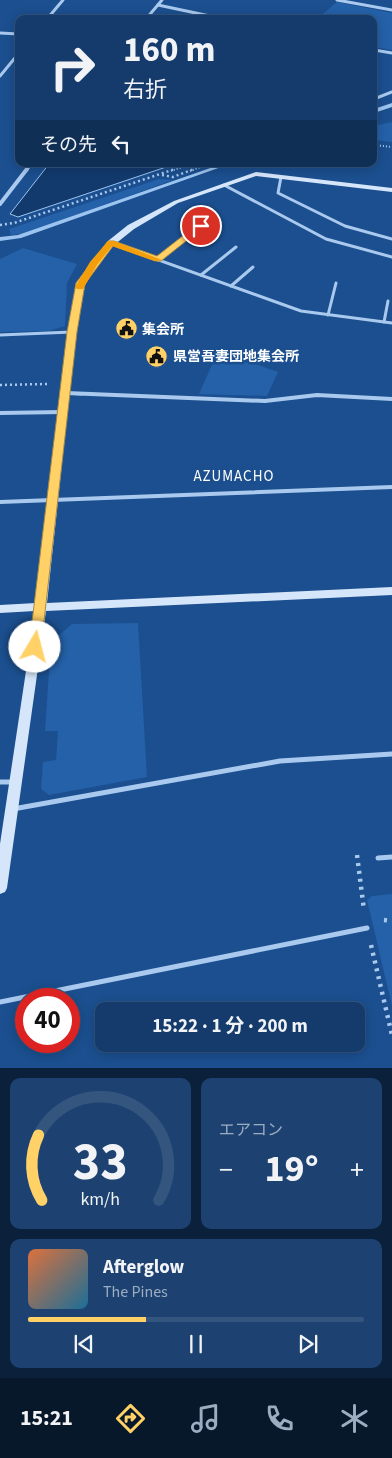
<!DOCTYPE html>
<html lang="ja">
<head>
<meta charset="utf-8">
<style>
  :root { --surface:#143b6b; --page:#1d4271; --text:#f1f3f6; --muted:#9dadc1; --line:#33557e; --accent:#ffd166 }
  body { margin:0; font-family:"Source Sans 3","Noto Sans JP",sans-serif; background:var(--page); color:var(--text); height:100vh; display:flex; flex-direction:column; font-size:19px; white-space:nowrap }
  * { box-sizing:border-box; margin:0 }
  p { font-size:16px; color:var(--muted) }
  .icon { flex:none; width:28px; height:28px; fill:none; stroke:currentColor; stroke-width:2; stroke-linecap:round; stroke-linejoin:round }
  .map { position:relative; height:1068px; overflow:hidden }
  .side { display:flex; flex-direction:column; gap:10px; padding:10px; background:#0b203b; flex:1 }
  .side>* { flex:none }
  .guide { position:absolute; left:15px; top:15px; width:362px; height:152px; border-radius:10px; box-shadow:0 2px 12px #0003,0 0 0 1px var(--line); background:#143b6b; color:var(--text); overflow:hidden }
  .speed { position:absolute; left:15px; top:988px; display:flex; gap:10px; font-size:25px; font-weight:700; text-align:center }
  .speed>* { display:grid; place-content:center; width:65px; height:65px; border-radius:50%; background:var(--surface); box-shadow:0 2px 12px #0003,0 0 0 1px var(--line); line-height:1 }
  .speed .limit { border:8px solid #d22; background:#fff; color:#111 }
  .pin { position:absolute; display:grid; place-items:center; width:42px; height:42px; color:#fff; margin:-21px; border:2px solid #fff; border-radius:50%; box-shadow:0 1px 5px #0007 }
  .me { position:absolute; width:55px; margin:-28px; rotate:8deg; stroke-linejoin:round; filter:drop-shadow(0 0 4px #0008) }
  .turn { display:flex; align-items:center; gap:18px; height:105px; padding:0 25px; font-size:22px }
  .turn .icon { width:65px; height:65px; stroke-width:2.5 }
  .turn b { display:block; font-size:35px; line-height:42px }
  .then { display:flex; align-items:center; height:48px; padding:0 25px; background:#0003; gap:10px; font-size:19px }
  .big { font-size:38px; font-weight:700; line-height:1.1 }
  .side .tile { flex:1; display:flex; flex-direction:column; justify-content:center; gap:8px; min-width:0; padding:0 18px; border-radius:10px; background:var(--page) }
  .side .dial { align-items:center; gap:0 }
  .dial svg { height:130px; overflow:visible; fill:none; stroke:var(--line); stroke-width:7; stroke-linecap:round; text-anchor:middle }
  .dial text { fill:var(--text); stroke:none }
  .song { display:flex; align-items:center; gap:15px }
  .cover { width:60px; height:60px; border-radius:8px; background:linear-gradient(135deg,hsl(20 70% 55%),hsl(200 70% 35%)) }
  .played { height:5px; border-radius:2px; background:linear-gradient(90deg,var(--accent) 35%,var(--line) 35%) }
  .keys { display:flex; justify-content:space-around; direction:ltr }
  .heat { display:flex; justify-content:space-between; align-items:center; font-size:28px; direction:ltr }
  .side .tiles { flex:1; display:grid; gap:10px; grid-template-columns:1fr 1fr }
  .tile:last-child { grid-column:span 2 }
  .trip { position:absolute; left:95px; top:1002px; width:270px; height:50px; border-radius:10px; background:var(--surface); box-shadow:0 2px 12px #0003,0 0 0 1px var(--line); font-weight:700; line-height:50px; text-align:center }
  .tabs { display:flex; height:80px; justify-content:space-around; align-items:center; background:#08182b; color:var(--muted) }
  .tabs .icon { width:35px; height:35px }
  .tabs .on { color:var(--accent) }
  .tabs b { font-size:22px; color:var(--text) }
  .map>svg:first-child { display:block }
  .green { fill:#2461a8 }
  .water { fill:#123a6d; stroke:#9cc4f0 }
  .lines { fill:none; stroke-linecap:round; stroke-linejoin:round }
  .stream { fill:#9cc4f0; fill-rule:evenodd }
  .path-far2 { stroke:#a9c9ee; stroke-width:2; stroke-dasharray:1 2; stroke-linecap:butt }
  .path-far1 { stroke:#a9c9ee; stroke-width:2.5; stroke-dasharray:2 3; stroke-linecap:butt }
  .path { stroke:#a9c9ee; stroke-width:4.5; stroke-dasharray:3 5; stroke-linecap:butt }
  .lane-far2 { stroke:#a9c9ee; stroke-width:3 }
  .lane-far1 { stroke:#a9c9ee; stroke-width:4 }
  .lane { stroke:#a9c9ee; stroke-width:5 }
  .street-far1 { stroke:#a9c9ee; stroke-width:3 }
  .street { stroke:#a9c9ee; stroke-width:4 }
  .secondary { fill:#d6e6fa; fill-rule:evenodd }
  .route { fill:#ffd166; stroke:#a68842 }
  .slow { fill:#f59e0b }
  .labels { text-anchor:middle; stroke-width:5; stroke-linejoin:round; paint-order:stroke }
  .poi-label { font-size:14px; font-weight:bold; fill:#fff; stroke:#1b4f8f; text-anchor:start }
  .neighbourhood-label { font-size:15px; letter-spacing:1px; fill:#fff; stroke:#1b4f8f }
</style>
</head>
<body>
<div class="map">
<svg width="392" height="1068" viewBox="0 0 392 1068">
  <rect width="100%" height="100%" fill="#1b4f8f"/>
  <!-- green -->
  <g class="green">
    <path d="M 337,2 L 392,13 L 392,50 L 374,47 L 374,19 L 317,19 Z"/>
    <path d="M 392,122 L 392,142 L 374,140 L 374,126 Z"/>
    <path d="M 159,179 L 173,180 L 23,234 L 11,235 L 9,229 Z"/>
    <path d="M 23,248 L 77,264 L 67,283 L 65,326 L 49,331 L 0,332 L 0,259 Z"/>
    <path d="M 218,351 L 278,372 L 267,396 L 199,394 Z"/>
    <path d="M 138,623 L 147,777 L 49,795 L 41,789 L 43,762 L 56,760 L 58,731 L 45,731 L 51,642 L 72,624 Z"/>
    <path d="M 392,894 L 392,1006 L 367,900 L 372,896 Z"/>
  </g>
  <!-- water -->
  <path class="water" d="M 49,164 L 175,164 L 18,217 L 10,214 Z"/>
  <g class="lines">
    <!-- stream -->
    <g class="stream">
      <path d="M 392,103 L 392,107 L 374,113 L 374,109 Z"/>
      <path d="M 219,165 L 224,166 L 21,238 L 0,241 L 0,237 L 18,235 Z"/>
    </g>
    <!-- path-far2 -->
    <g class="path-far2">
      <path d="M 374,145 L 392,147"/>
      <path d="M 171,171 L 191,164"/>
      <path d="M 190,171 L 209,164"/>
    </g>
    <!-- path-far1 -->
    <g class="path-far1">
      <path d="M 162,175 L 173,177 L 194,169"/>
      <path d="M 0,225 L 14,223 L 175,169"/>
      <path d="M 0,385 L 47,384"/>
    </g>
    <!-- path -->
    <g class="path">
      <path d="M 357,855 L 364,910"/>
      <path d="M 384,920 L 392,921"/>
      <path d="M 371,945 L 392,1035"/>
    </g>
    <!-- lane-far2 -->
    <g class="lane-far2">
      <path d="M 281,177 L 278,193 L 345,226 L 392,239"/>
      <path d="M 224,185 L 326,239 L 392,257"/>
      <path d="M 111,243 L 301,311 L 392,323"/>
      <path d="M 158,260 L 201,226"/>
      <path d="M 201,275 L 236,247"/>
      <path d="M 231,286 L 253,267"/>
      <path d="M 328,315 L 336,283"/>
      <path d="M 384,322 L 388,301"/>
      <path d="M 0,335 L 72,332"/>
      <path d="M 66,393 L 82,394"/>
    </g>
    <!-- lane-far1 -->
    <g class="lane-far1">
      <path d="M 66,393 L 265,401 L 317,395 L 392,399"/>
      <path d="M 0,413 L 63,412"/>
      <path d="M 0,502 L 392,487"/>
    </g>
    <!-- lane -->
    <g class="lane">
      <path d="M 0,782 L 13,782"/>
      <path d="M 13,809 L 280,761 L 392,754"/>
      <path d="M 378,858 L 392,857"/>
      <path d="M 0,1002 L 367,928"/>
    </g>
    <!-- street-far1 -->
    <g class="street-far1">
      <path d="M 337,0 L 392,10"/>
      <path d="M 158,5 L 224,19"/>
      <path d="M 47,19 L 63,0"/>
      <path d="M 146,19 L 162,0"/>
      <path d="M 0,33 L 19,34"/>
      <path d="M 374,50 L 392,53"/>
      <path d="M 0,76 L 19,53"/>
      <path d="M 374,99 L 392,92"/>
      <path d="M 26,171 L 31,164"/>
    </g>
    <!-- street -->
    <path class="street" d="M 0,204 L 27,169"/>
    <!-- secondary -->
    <path class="secondary" d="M 256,172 L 392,188 L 392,192 L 256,176 L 178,203 L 134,229 L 114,245 L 84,283 L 76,332 L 47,603 L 392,587 L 392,595 L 46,611 L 7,888 L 5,892 L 0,894 L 0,844 L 35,611 L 0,613 L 0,605 L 36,603 L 68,332 L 76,283 L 108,241 L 128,225 L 174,201 Z"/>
  </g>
  <!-- route -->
  <path class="route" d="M 198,224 L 205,226 L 161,261 L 155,261 L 113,246 L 85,284 L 77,332 L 41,647 L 35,652 L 31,650 L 29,647 L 67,332 L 76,283 L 108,241 L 114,241 L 157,256 Z"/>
  <!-- slow -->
  <path class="slow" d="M 108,241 L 114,241 L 162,260 L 155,261 L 112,246 L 97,265 L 83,289 L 77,289 L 75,287 L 90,262 Z"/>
  <!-- icons -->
  <defs>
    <symbol id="civic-disc" viewBox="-11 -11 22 22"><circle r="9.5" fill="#ffd166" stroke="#1b4f8f"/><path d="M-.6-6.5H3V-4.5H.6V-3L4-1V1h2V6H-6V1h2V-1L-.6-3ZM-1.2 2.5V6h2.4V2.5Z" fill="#111"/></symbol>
  </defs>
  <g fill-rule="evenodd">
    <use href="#civic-disc" x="114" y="316" width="25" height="25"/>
    <use href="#civic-disc" x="144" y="344" width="25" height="25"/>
  </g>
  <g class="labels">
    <!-- poi labels -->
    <g class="poi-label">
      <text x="142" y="334">集会所</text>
      <text x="173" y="361">県営吾妻団地集会所</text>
    </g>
    <!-- neighbourhood labels -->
    <g class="neighbourhood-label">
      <text x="234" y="481">AZUMACHO</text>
    </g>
  </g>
</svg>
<div class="speed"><div class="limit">40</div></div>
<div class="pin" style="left:201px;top:226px;background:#d93025"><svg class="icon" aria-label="arrive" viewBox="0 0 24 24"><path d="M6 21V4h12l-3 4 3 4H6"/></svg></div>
<svg class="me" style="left:35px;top:647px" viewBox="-20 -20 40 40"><circle r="19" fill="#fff"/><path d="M0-13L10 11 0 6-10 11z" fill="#ffd166"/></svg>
<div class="trip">15:22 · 1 分 · 200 m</div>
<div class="guide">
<div class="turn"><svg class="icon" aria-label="right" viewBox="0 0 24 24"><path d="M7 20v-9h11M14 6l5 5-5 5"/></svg><div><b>160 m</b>右折</div></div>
<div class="then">その先<svg class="icon" aria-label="left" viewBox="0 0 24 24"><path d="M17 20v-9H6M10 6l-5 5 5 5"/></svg></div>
</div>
</div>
<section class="side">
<div class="tiles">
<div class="tile dial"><svg viewBox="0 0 100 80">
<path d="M14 69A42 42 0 1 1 86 69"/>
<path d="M14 69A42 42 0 0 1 12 29" stroke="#ffd166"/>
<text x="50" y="56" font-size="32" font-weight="700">33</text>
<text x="50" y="72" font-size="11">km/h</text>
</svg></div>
<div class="tile"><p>エアコン</p>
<div class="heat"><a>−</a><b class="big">19°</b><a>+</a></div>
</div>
<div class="tile">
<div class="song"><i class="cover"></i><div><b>Afterglow</b><p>The Pines</p></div></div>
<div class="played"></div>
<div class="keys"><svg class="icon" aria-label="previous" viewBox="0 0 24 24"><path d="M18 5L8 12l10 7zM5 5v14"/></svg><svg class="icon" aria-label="pause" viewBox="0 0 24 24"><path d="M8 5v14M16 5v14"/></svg><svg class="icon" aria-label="next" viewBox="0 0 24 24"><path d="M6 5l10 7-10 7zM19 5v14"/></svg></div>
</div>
</div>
</section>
<nav class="tabs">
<b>15:21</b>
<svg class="icon on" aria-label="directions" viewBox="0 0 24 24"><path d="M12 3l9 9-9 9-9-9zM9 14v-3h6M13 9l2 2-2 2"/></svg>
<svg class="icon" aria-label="music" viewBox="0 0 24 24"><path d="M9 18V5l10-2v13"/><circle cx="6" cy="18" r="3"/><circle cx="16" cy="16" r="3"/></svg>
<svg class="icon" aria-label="phone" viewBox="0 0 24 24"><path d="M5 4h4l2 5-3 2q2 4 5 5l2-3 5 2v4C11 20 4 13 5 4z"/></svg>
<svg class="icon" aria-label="climate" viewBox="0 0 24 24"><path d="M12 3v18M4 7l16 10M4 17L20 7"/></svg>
</nav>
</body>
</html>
